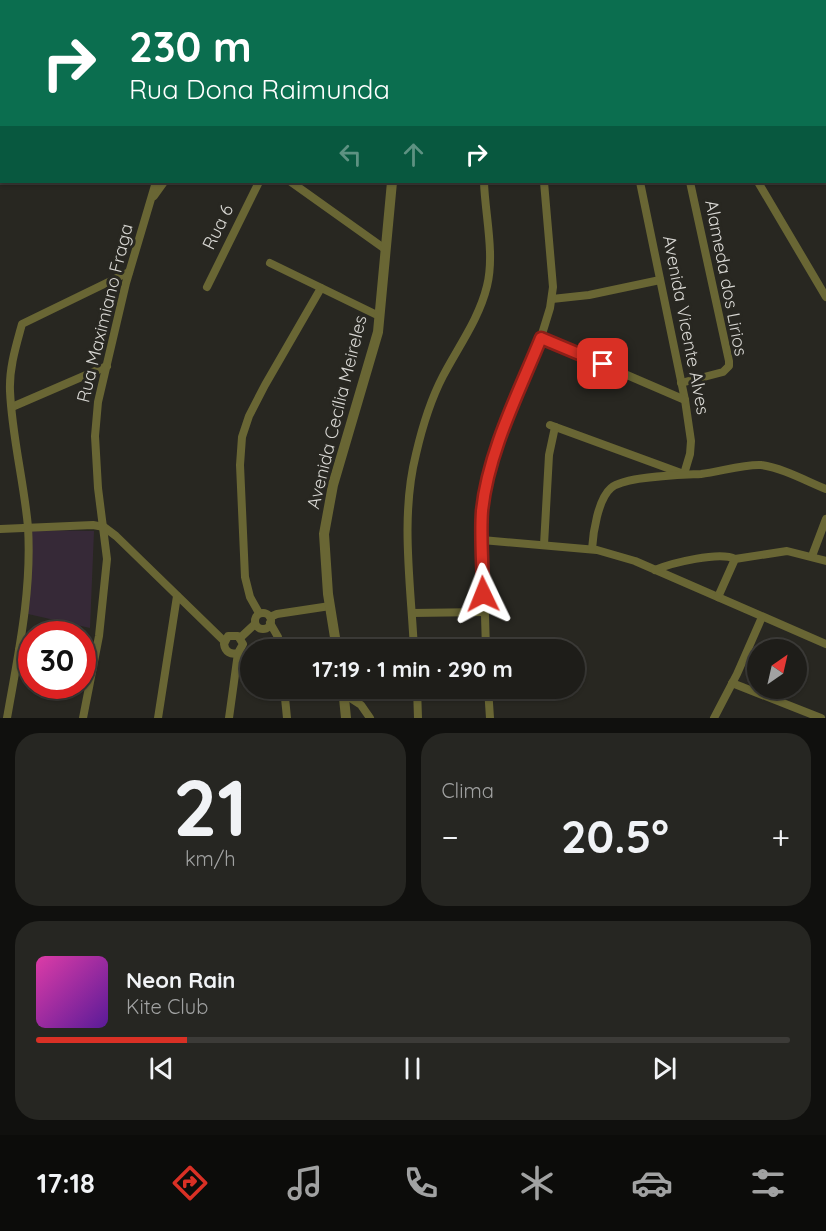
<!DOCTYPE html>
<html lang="pt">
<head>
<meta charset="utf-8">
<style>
  :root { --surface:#1e1d19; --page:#262622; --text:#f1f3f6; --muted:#a1a2a2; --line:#3c3b38; --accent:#d93025 }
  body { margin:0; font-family:Quicksand,sans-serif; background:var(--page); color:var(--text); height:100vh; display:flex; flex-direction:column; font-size:22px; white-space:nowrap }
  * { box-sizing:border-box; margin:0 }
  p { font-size:20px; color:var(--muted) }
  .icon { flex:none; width:33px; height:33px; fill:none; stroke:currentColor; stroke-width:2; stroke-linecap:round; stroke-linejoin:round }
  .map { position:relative; height:718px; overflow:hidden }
  .sheet { display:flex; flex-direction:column; gap:15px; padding:15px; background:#10100e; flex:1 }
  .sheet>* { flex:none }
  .guide { position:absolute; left:0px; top:0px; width:826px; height:183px; box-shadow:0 2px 4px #0004,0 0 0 2px var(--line); background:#0b6e4f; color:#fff; overflow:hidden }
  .needle { width:39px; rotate:34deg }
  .controls { position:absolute; left:747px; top:639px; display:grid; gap:12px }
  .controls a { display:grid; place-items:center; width:60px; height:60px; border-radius:50%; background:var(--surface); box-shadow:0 2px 4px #0004,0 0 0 2px var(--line); font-size:30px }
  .speed { position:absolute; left:18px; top:621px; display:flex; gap:12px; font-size:30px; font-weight:700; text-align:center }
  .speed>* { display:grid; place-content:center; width:78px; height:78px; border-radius:50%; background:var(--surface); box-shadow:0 2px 4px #0004,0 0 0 2px var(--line); line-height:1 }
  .speed .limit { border:9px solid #d22; background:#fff; color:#111 }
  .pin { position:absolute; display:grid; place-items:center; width:51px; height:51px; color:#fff; margin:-26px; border-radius:12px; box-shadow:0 3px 9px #0006 }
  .me { position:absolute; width:66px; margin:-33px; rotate:358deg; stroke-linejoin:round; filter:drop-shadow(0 0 4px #0008) }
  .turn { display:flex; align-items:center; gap:21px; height:126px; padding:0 30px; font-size:27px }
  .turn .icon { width:78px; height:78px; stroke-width:2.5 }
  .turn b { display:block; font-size:42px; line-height:51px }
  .lanes { display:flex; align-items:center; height:57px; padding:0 30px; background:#0003; justify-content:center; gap:30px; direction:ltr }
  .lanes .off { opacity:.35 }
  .big { font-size:45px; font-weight:700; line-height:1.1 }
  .sheet .tile { flex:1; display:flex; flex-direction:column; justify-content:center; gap:9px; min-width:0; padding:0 21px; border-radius:24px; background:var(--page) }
  .sheet .dial { align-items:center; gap:0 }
  .dial b { font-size:78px; line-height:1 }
  .song { display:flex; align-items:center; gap:18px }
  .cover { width:72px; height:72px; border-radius:9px; background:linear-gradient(135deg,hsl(320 70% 55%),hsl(270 70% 35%)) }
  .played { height:6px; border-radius:3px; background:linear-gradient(90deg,var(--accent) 20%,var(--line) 20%) }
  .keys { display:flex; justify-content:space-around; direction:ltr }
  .heat { display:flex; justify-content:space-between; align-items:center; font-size:33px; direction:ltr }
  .sheet .tiles { flex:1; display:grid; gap:15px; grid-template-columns:1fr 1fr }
  .tile:last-child { grid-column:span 2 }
  .trip { position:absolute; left:240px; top:639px; width:345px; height:60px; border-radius:30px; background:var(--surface); box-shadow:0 2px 4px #0004,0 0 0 2px var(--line); font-weight:700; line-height:60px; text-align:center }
  .menu { display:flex; height:96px; justify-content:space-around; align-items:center; background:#0c0c0a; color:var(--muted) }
  .menu .icon { width:42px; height:42px }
  .menu .active { color:var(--accent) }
  .menu b { font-size:27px; color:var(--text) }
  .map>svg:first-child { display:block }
  .education { fill:#362937 }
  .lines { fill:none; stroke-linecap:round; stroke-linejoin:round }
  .minor { stroke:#696634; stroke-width:8 }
  .tertiary { stroke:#696634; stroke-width:10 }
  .route-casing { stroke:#8d1f18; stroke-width:15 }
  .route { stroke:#d93025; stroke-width:10 }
  .labels { text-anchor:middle; stroke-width:6; stroke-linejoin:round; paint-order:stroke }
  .street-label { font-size:18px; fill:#d8d7d3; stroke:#282721 }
</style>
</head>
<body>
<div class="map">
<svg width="826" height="718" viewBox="0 0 826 718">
  <rect width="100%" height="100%" fill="#282721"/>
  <!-- education -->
  <path class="education" d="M 32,530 L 94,531 L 90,628 L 28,614 Z"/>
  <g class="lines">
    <!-- minor -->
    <g class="minor">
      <path d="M 376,0 L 378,2"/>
      <path d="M 90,2 L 91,0"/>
      <path d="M 545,2 L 545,0"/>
      <path d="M 645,2 L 645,0"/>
      <path d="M 698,2 L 698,0"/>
      <path d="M 771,2 L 772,0"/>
      <path d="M 0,61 L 2,61"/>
      <path d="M 825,73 L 826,71"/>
      <path d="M 825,136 L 826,138"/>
      <path d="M 291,182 L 385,249"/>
      <path d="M 640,182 L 685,400 L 691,441 L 690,454 L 684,474"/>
      <path d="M 758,182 L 826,297"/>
      <path d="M 154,196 L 164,182"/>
      <path d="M 270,263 L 379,316"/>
      <path d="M 207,287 L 259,182"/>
      <path d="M 552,299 L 589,295 L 660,280"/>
      <path d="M 541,338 L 685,400"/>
      <path d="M 681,383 L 723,372 L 729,366 L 729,361 L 690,182"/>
      <path d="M 12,407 L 107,366"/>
      <path d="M 550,425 L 681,473"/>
      <path d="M 0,529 L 93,525 L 104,527 L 116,536 L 224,641"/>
      <path d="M 482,540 L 597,550 L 635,561 L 826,644"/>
      <path d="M 544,545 L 549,455 L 555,427"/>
      <path d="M 592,549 C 593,533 598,499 611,488 C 625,476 681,475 701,474 C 719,472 744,464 761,465 C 783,468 806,481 826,489"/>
      <path d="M 812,556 L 826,519"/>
      <path d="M 655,570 C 671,563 720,551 735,559"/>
      <path d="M 718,597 L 735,559 L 787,551 L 826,561"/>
      <path d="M 259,613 L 250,597 L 245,577 L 240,465 L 242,437 L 249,416 L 265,385 L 321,288"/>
      <path d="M 412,613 L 484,612"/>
      <circle cx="263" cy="621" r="8"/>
      <path d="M 270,617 L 277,614 L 330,606"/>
      <path d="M 270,623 L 278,637 L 279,650"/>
      <path d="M 240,638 L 255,624"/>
      <path d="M 19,650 L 32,652"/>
      <path d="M 414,650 C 411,585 400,517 416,454 C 422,428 431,399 443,376 C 458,347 479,319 487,286 C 495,254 485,214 484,182"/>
      <path d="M 486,650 L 482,511 L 498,447 L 542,334 L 550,308 L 553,287 L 544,182"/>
      <path d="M 732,683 L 821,718"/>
      <path d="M 284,688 L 287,718"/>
      <path d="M 417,688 L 418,718"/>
      <path d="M 488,688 L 490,718"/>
      <path d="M 344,694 L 361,705 L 370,718"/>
      <path d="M 7,718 C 18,655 32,592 28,527 C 24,482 12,437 10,391 C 9,368 16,346 22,324 L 129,272"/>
      <path d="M 83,718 L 99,636 L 107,559 L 98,488 L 95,436 L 98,402 L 126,283 L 156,182"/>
      <path d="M 158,718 L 177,596"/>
      <path d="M 229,718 L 238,653 L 243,644 L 238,636 L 228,636 L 224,644 C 225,652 231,655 238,653"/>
      <path d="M 714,718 L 737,674 L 762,617"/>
    </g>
    <!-- tertiary -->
    <g class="tertiary">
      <path d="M 308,2 L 309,0"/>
      <path d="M 476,2 L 477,0"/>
      <path d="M 0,132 L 2,132"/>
      <path d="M 337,650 L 328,594 L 324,534 L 333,485 L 378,332 L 392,182"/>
      <path d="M 343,688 L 346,718"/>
    </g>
  </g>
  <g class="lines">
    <defs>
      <path id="route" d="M 483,594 C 483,567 480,539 482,511 C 488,452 519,392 541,338 L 603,364"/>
    </defs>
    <!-- route casing -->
    <use href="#route" class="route-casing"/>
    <!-- route -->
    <use href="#route" class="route"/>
  </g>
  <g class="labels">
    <!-- street labels -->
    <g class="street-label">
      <text transform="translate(218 227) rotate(-64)" y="6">Rua 6</text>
      <text transform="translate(726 278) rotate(79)" y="6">Alameda dos Lirios</text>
      <text transform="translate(105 313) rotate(-76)" y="6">Rua Maximiano Fraga</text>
      <text transform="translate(686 325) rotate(79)" y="6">Avenida Vicente Alves</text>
      <text transform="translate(337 412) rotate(-76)" y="6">Avenida Cecília Meireles</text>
    </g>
  </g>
</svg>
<div class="controls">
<a><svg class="needle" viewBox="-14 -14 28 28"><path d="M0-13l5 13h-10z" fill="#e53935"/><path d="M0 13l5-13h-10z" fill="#a1a2a2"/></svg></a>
</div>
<div class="speed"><div class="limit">30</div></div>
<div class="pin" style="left:603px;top:364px;background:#d93025"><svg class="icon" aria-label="arrive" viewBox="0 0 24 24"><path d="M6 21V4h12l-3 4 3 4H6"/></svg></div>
<svg class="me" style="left:483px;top:594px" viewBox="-20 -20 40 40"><path d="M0-17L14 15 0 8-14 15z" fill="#d93025" stroke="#fff" stroke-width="4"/></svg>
<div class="trip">17:19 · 1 min · 290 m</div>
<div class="guide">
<div class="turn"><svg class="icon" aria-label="right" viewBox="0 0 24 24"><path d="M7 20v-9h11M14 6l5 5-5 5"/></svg><div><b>230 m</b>Rua Dona Raimunda</div></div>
<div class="lanes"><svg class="icon off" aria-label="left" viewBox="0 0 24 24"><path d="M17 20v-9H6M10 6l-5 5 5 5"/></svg><svg class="icon off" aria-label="ahead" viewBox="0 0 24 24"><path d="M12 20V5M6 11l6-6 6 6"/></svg><svg class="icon" aria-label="right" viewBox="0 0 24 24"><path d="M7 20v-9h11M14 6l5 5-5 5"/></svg></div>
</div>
</div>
<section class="sheet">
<div class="tiles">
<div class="tile dial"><b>21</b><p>km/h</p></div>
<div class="tile"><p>Clima</p>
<div class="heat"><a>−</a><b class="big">20.5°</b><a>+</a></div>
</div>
<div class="tile">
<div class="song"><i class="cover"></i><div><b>Neon Rain</b><p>Kite Club</p></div></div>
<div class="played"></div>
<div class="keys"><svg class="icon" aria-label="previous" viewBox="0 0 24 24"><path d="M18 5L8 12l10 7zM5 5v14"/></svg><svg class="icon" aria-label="pause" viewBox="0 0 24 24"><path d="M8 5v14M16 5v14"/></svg><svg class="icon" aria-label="next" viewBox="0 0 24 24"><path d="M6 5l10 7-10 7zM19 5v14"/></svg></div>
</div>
</div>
</section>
<nav class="menu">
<b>17:18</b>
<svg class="icon active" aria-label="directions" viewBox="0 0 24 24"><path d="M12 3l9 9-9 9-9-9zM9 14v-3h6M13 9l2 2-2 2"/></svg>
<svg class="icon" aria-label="music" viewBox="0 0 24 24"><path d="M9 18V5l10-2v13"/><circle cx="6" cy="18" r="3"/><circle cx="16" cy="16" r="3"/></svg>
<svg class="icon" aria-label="phone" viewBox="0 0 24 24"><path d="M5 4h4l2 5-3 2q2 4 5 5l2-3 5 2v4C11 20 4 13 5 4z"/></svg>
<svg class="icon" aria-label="climate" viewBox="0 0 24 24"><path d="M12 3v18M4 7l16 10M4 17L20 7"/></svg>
<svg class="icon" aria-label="car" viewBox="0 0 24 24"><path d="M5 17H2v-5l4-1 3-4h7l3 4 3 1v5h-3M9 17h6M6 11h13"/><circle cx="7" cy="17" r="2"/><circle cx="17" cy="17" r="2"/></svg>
<svg class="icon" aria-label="filters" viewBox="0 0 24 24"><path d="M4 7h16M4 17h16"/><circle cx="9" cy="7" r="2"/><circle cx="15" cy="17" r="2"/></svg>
</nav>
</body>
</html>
